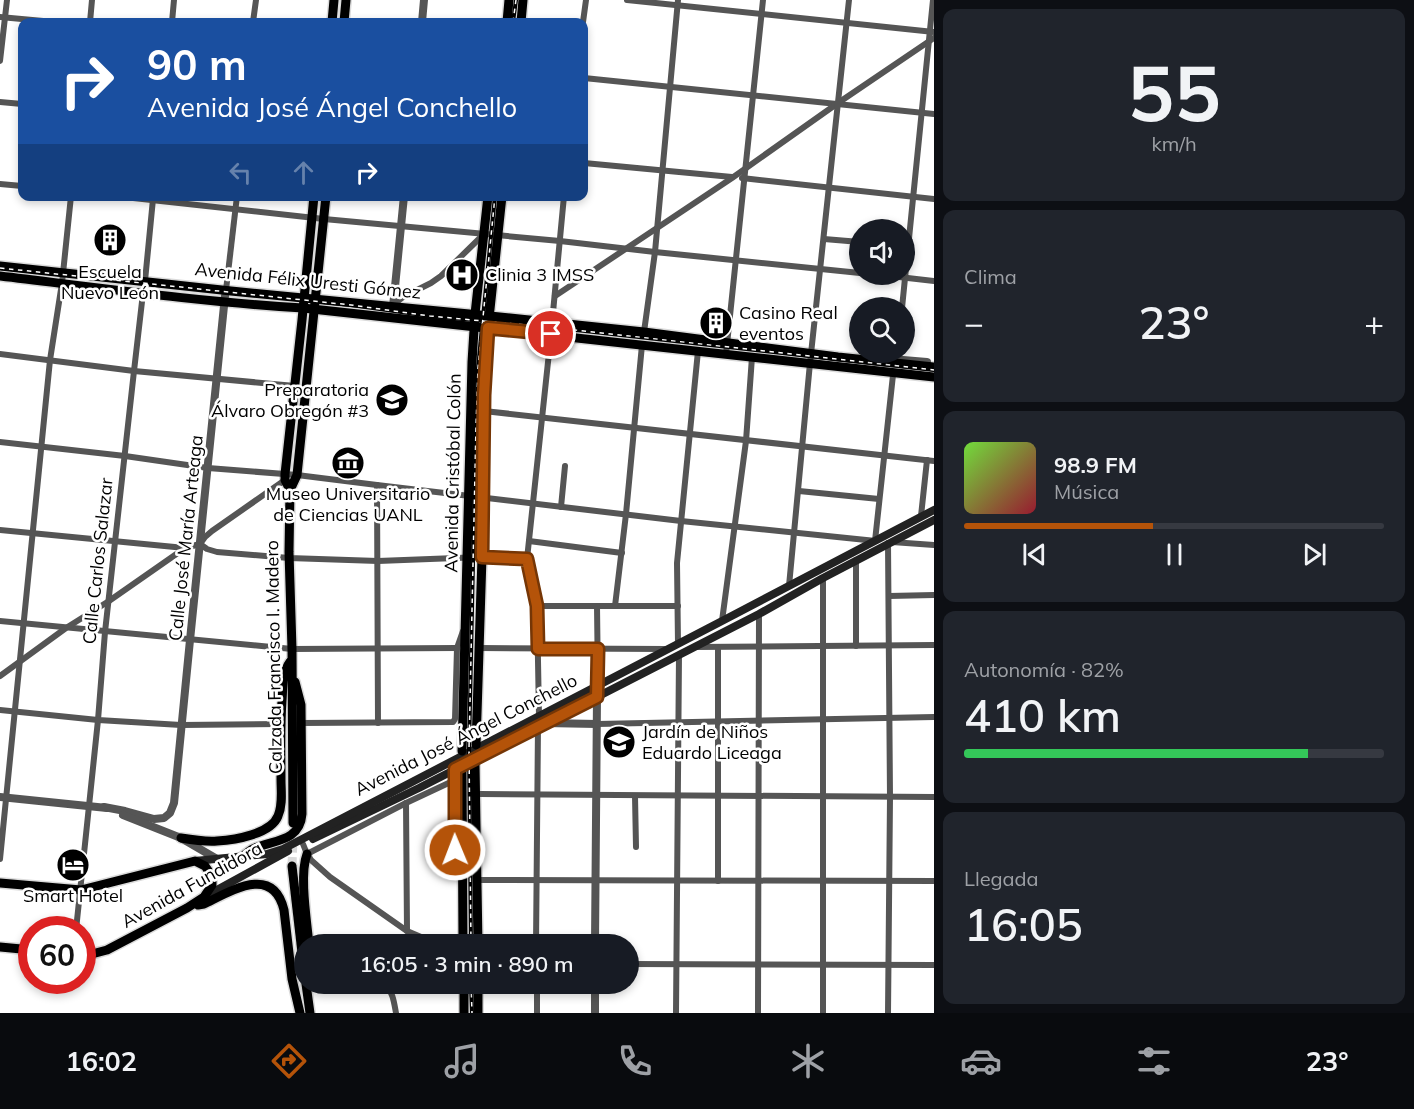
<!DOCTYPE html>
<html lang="es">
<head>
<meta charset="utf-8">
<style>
  :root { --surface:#171b24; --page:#20242c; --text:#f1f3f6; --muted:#9ea1a6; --line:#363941; --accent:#b45309 }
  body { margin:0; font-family:Mulish,sans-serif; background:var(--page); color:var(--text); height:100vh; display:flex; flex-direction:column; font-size:22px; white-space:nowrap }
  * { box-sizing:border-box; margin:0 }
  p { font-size:20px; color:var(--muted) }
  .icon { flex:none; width:33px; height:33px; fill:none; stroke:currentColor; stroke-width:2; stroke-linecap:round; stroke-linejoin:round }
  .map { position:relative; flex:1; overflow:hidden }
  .drawer { display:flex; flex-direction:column; gap:9px; padding:9px; background:#0d0f14; width:480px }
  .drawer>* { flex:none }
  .guide { position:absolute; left:18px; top:18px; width:570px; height:183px; border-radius:12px; box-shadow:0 3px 9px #0003; background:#1a4fa0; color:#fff; overflow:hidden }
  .buttons { position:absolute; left:849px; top:219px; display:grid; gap:12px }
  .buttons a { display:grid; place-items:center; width:66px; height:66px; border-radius:50%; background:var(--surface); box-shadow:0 3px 9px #0003; font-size:30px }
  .speed { position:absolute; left:18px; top:916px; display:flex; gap:12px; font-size:30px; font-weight:700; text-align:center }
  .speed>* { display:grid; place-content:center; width:78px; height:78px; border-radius:50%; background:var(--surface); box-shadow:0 3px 9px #0003; line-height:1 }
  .speed .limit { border:9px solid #d22; background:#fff; color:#111 }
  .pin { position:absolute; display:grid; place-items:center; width:51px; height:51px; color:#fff; margin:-26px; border:3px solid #fff; border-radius:50%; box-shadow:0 2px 6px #0007 }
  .me { position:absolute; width:66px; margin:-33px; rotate:359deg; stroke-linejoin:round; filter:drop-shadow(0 0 4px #0008) }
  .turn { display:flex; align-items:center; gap:21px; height:126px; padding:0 30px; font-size:27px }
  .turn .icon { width:78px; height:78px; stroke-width:2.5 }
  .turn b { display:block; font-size:42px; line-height:51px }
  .lanes { display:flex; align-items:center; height:57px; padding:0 30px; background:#0003; justify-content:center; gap:30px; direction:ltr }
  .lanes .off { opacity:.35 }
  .big { font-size:45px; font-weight:600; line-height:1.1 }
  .drawer .card { flex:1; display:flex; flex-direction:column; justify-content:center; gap:9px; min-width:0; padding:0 21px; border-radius:12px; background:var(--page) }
  .drawer .dial { align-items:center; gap:0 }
  .dial b { font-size:78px; line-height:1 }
  .song { display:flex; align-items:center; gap:18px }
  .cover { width:72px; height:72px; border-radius:9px; background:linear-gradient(135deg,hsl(100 70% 55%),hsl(350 70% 35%)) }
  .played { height:6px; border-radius:3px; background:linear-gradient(90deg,var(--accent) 45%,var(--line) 45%) }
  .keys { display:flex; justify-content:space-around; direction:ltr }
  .heat { display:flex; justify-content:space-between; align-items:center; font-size:33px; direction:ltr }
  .charge { height:9px; border-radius:4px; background:linear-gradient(90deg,#34c759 82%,var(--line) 0) }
  .trip { position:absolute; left:294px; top:934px; width:345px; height:60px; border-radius:30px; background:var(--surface); box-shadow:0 3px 9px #0003; font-weight:600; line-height:60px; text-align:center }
  .tab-bar { display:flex; height:96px; justify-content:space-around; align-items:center; background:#090b0e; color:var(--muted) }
  .tab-bar .icon { width:42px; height:42px }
  .tab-bar .selected { color:var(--accent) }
  .tab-bar b { font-size:27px; color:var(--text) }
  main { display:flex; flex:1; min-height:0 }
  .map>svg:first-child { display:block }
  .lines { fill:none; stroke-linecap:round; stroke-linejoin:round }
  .primary-tunnel { stroke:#d9d9d9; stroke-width:9; stroke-dasharray:9 4.5; stroke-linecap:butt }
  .primary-casing { stroke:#dbdbdb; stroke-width:12 }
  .minor { stroke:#555; stroke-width:6 }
  .tertiary { stroke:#555; stroke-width:8 }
  .secondary { stroke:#222; stroke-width:8 }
  .primary { stroke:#000; stroke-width:9 }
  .rail-casing { stroke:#000; stroke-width:4 }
  .rail { stroke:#fff; stroke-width:1.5; stroke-dasharray:4.5; stroke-linecap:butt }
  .route-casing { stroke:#753606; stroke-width:15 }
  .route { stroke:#b45309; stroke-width:10 }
  .labels { text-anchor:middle; stroke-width:5; stroke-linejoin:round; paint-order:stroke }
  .poi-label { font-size:18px; fill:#000; stroke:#fff }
  .street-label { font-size:18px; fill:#000; stroke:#fff }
</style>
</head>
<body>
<main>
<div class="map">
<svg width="934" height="1013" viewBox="0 0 934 1013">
  <rect width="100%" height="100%" fill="#fff"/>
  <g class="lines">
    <!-- primary-tunnel -->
    <path class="primary-tunnel" d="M 292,866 L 293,837"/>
    <defs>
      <g id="primary">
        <path d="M 332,22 L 334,0"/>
        <path d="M 344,22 L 346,0"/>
        <path d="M 507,22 L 509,0"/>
        <path d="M 521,22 L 523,0"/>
        <path d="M 0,266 L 231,291 L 490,316 L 644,332 L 838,357 L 934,367"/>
        <path d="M 0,276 C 101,288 202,302 303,308 L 934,377"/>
        <path d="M 290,490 L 297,475 L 326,196"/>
        <path d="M 476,745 L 482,557 L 485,379 L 488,328 L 502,196"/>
        <path d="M 462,751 L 472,362 L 475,314 L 488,196"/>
        <path d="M 475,763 L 478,945"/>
        <path d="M 455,769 L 455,850 L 460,868"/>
        <path d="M 462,770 L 463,945"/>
        <path d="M 293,823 L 292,649 L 289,552 L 290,490 L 285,480 L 285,474 L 302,320 L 314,196"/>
        <path d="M 181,838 C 193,840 205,842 217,841 C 235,840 271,834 278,816 C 283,805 281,791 281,780 C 281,753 280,728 282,701 C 283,688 282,673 290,662"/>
        <path d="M 307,854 C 299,875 307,922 309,945"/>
        <path d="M 243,856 C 247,853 251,849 255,848 C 275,840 300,841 302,814 L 301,705 L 295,682"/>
        <path d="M 292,866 L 304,970"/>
        <path d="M 0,883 L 81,890 L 195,861 L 205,866 L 212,876 L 212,885 L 204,897 L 187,908 L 107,950 L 88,955 L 82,955"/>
        <path d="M 198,905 L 204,904 C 231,891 273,864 284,910 L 292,979 L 300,1013"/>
        <path d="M 0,947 L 32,950"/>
        <path d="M 306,984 L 310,1013"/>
        <path d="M 464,984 L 464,1013"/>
        <path d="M 478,984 L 478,1013"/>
      </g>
    </defs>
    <!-- primary casing -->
    <use href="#primary" class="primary-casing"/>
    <!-- minor -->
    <g class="minor">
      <path d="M 627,0 L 934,32"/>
      <path d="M 0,17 L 54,22"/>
      <path d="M 90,22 L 92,0"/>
      <path d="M 172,22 L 174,0"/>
      <path d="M 253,22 L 256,0"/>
      <path d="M 583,22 L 586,0"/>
      <path d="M 0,61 L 7,0"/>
      <path d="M 584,78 L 934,114"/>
      <path d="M 0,102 L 22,104"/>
      <path d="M 584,163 L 732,177"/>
      <path d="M 742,178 L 934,199"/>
      <path d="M 0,184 L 22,186"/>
      <path d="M 115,196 L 324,219 L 560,241 L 655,252 L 860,273"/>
      <path d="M 824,239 L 860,242"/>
      <path d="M 873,274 L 934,281"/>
      <path d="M 145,281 L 153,199"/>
      <path d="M 226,290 L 237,196"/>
      <path d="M 555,296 L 732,178 L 838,103 L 934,38"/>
      <path d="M 394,307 L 399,300 L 403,297 L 431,283 L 441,276 L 484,234"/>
      <path d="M 902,308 L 933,0"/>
      <path d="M 552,323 L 564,196"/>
      <path d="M 644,332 L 655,252 L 678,0"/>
      <path d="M 0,354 L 134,371 L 295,386"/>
      <path d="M 726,354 L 763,0"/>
      <path d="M 484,411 L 934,461"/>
      <path d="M 0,442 L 125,456 L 208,468 L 297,475 L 377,485 L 681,521 L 876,541"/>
      <path d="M 377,485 L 378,723"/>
      <path d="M 799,491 L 879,499"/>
      <path d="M 561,507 L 565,466"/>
      <path d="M 921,516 L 927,460"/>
      <path d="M 0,530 L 185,548"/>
      <path d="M 529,541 L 622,553"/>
      <path d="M 875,541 L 893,375"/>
      <path d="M 892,542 L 934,545"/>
      <path d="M 200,544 L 207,549 L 217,552 L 289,558 L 378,561 L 482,557 L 527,559"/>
      <path d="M 823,578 L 823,1013"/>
      <path d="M 789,586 L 810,363 L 849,0"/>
      <path d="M 889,596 L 934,595"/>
      <path d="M 537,606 L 678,606"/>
      <path d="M 597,606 L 598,687"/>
      <path d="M 615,606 L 626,514 L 642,345"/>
      <path d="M 0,621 L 292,649 L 457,648"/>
      <path d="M 722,621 L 746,441 L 752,357"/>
      <path d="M 678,644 L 677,563 L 698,351"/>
      <path d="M 856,646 L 856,560"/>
      <path d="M 695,647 L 934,645"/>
      <path d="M 479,648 L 667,649"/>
      <path d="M 0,676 L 66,628 L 109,601 L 185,548 L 200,544 L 205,537 L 212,531 L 285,480"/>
      <path d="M 0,710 L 98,720 L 181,725 L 281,724"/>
      <path d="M 539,716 L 537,606 L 527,559 L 551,334"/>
      <path d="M 301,723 L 453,722 L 455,719 L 457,648 L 463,631"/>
      <path d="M 597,724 L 934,717"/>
      <path d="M 480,794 L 934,797"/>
      <path d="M 635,796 L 636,847"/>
      <path d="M 406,803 L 407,931"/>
      <path d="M 303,844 L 307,854 L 311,860 L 330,877 L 407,931 L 440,945"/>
      <path d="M 307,854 L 406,803 L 455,780"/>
      <path d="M 0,859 L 50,360 L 62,283 L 71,196"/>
      <path d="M 478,880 L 934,881"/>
      <path d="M 718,881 L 718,647"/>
      <path d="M 76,930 L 98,720 L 105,632 L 134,371 L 143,293"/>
      <path d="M 536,945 L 538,726"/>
      <path d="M 628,964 L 934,965"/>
      <path d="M 385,984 C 393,992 394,1002 396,1013"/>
      <path d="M 537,984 L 537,1013"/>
      <path d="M 676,1013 L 679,655"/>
      <path d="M 758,1013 L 759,614"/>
      <path d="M 888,1013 L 890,797 L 888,543"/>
    </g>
    <!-- tertiary -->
    <g class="tertiary">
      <path d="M 422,22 L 424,0"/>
      <path d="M 393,307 L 404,196"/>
      <path d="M 879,358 L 927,362"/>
      <path d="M 545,723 L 597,724"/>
      <path d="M 0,797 L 107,808"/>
      <path d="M 104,807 L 125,811 L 154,819 L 164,818 L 170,813 L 174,803 L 190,640 L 225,296"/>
      <path d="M 123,815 L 181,838 L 217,859"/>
      <path d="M 595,945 L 597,697"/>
      <path d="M 595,1013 L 595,984"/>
    </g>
    <!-- secondary -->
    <g class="secondary">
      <path d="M 313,839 L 419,788 L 759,614 L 823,578 L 934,520"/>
      <path d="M 195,861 L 267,854 L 283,849 L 722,621 L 934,510"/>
      <path d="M 204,897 L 288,851"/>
    </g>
    <!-- primary -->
    <use href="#primary" class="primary"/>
    <defs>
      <g id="rail">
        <path d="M 513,22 L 516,0"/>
        <path d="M 0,268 L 351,305 L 430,316 L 558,328 L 934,370"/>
        <path d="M 471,945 L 469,749 L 476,426 L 478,368 L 495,196"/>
        <path d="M 471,984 L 472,1013"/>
      </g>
    </defs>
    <!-- rail casing -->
    <use href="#rail" class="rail-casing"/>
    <!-- rail -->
    <use href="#rail" class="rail"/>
  </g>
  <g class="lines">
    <defs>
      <path id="route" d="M 455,850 L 455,769 L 597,697 L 598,649 L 538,649 L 537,606 L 527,559 L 482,557 L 484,395 L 488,328 L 551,334"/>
    </defs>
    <!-- route casing -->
    <use href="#route" class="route-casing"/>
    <!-- route -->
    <use href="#route" class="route"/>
  </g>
  <!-- icons -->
  <defs>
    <symbol id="building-disc" viewBox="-11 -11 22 22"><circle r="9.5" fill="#000" stroke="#fff"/><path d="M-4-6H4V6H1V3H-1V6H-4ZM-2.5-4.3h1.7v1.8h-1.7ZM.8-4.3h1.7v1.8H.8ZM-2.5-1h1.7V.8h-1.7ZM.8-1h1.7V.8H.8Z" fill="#fff"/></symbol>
    <symbol id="hospital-disc" viewBox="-11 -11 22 22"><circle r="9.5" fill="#000" stroke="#fff"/><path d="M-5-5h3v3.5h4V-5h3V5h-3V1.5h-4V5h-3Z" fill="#fff"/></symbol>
    <symbol id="university-disc" viewBox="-11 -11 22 22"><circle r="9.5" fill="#000" stroke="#fff"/><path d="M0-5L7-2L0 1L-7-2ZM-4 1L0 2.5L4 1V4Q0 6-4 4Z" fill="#fff"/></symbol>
    <symbol id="museum-disc" viewBox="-11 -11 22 22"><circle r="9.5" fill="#000" stroke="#fff"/><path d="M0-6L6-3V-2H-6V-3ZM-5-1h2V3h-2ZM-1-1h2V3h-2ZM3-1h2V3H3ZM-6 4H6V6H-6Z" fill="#fff"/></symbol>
    <symbol id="school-disc" viewBox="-11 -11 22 22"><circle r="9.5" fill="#000" stroke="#fff"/><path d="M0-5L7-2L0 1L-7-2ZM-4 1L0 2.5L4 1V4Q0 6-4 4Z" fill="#fff"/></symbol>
    <symbol id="hotel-disc" viewBox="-11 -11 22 22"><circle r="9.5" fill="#000" stroke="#fff"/><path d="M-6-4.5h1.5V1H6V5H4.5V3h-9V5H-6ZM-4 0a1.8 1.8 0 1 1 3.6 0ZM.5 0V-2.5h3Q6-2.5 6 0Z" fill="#fff"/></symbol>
  </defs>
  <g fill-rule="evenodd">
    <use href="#building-disc" x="91" y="221" width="38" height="38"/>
    <use href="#hospital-disc" x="443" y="256" width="38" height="38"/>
    <use href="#building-disc" x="697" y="304" width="38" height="38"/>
    <use href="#university-disc" x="373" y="381" width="38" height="38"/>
    <use href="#museum-disc" x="329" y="444" width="38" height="38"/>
    <use href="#school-disc" x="600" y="723" width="38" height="38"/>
    <use href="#hotel-disc" x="54" y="846" width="38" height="38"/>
  </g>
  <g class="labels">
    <!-- poi labels -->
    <g class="poi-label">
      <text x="110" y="278">Escuela<tspan x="110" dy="21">Nuevo León</tspan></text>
      <text x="485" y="281" text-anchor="start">Clinia 3 IMSS</text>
      <text x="739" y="319" text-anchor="start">Casino Real<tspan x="739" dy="21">eventos</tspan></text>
      <text x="369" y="396" text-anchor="end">Preparatoria<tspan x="369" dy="21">Álvaro Obregón #3</tspan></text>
      <text x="348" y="500">Museo Universitario<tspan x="348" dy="21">de Ciencias UANL</tspan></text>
      <text x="642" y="738" text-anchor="start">Jardín de Niños<tspan x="642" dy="21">Eduardo Liceaga</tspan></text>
      <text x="73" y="902">Smart Hotel</text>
    </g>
    <!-- street labels -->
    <g class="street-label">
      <text transform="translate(308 281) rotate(6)" y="6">Avenida Félix Uresti Gómez</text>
      <text transform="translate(453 473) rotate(-89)" y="6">Avenida Cristóbal Colón</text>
      <text transform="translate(186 538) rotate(-84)" y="6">Calle José María Arteaga</text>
      <text transform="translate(98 561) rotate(-84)" y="6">Calle Carlos Salazar</text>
      <text transform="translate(274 657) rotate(-91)" y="6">Calzada Francisco I. Madero</text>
      <text transform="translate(466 735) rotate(-27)" y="6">Avenida José Ángel Conchello</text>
      <text transform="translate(192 885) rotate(-29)" y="6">Avenida Fundidora</text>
    </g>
  </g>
</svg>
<div class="buttons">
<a><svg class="icon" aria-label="sound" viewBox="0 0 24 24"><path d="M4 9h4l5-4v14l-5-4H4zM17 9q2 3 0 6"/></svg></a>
<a><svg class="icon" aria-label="search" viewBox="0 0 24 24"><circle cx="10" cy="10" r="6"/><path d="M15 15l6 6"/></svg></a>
</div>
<div class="speed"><div class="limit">60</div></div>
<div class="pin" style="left:551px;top:334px;background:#d93025"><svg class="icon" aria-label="arrive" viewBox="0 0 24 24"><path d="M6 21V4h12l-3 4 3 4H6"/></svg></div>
<svg class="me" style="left:455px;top:850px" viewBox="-20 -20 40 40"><circle r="17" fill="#b45309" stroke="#fff" stroke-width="3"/><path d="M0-11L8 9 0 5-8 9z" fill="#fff"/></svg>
<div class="trip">16:05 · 3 min · 890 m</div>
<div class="guide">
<div class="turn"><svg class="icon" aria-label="right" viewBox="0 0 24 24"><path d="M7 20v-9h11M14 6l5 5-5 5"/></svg><div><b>90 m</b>Avenida José Ángel Conchello</div></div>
<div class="lanes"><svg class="icon off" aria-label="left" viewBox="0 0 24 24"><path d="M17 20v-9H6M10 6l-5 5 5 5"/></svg><svg class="icon off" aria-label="ahead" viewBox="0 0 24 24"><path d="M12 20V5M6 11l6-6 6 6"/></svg><svg class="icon" aria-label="right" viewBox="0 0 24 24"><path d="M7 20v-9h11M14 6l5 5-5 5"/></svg></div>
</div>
</div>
<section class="drawer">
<div class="card dial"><b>55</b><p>km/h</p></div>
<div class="card"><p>Clima</p>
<div class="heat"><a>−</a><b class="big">23°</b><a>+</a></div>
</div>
<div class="card">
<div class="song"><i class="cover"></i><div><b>98.9 FM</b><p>Música</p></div></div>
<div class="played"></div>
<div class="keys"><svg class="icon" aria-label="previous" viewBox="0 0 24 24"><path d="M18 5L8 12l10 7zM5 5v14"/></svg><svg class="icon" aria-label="pause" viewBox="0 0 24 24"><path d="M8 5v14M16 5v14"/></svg><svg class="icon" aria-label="next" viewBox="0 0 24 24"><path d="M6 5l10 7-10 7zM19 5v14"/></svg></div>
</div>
<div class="card"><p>Autonomía · 82%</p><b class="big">410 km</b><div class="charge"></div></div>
<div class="card"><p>Llegada</p><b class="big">16:05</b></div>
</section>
</main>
<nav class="tab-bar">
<b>16:02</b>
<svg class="icon selected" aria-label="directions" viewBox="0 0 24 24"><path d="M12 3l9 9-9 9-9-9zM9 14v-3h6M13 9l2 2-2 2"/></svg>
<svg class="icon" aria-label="music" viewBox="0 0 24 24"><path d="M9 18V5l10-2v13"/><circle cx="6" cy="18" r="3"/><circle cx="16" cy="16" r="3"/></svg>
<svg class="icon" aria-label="phone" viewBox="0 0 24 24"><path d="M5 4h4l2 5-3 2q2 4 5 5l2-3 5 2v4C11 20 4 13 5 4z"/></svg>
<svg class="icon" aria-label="climate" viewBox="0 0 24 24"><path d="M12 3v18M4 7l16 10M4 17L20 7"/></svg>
<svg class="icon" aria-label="car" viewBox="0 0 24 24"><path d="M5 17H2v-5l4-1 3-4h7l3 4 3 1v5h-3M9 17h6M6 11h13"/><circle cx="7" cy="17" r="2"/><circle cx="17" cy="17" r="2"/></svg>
<svg class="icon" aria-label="filters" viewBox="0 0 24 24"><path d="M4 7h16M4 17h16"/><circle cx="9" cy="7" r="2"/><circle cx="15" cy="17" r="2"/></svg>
<b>23°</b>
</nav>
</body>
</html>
